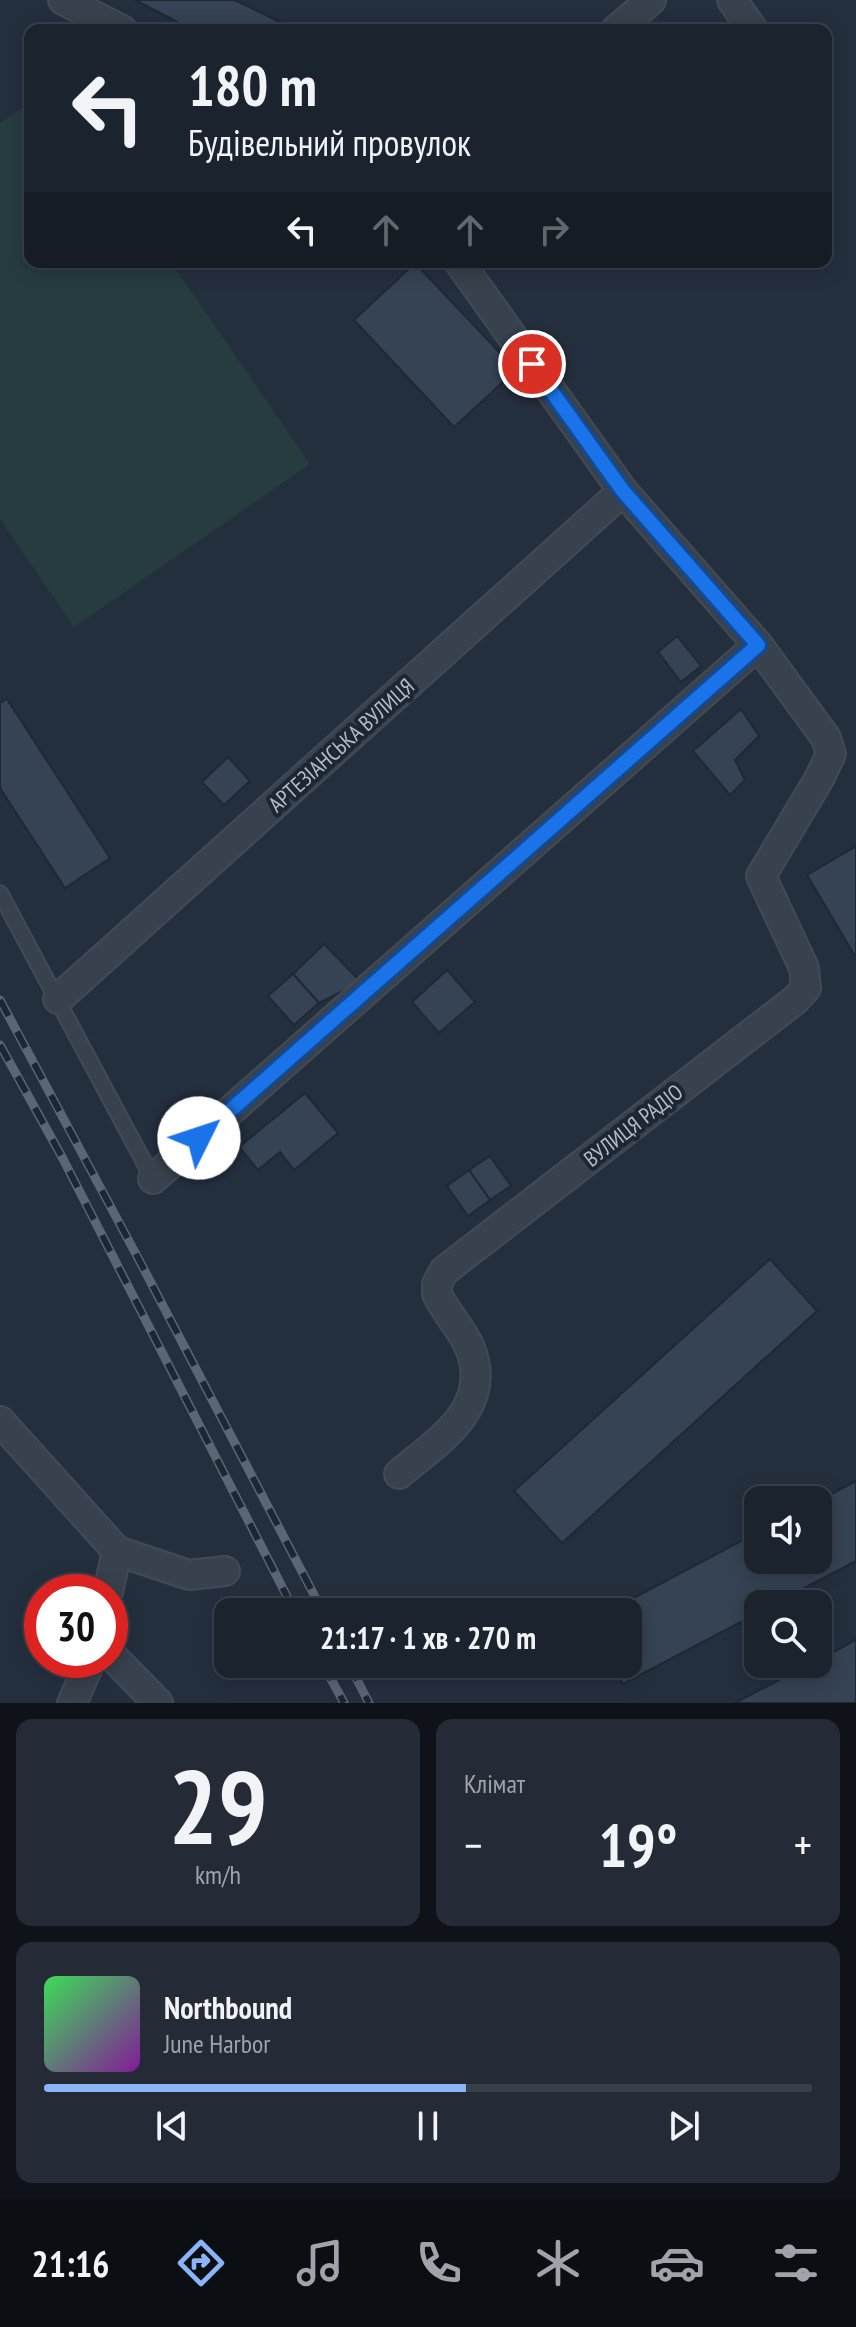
<!DOCTYPE html>
<html lang="uk">
<head>
<meta charset="utf-8">
<style>
  :root { --surface:#1b232e; --page:#242b36; --text:#f1f3f6; --muted:#a0a4aa; --line:#39404a; --accent:#8ab4f8 }
  body { margin:0; font-family:"PT Sans Narrow",sans-serif; background:var(--page); color:var(--text); height:100vh; display:flex; flex-direction:column; font-size:30px; white-space:nowrap }
  * { box-sizing:border-box; margin:0 }
  p { font-size:26px; color:var(--muted) }
  .icon { flex:none; width:44px; height:44px; fill:none; stroke:currentColor; stroke-width:2; stroke-linecap:round; stroke-linejoin:round }
  .map { position:relative; height:1703px; overflow:hidden }
  .panel { display:flex; flex-direction:column; gap:16px; padding:16px; background:#0f1319; flex:1 }
  .panel>* { flex:none }
  .guide { position:absolute; left:24px; top:24px; width:808px; height:244px; border-radius:16px; box-shadow:0 4px 20px #0003,0 0 0 2px var(--line); background:#1b232e; color:var(--text); overflow:hidden }
  .controls { position:absolute; left:744px; top:1486px; display:grid; gap:16px }
  .controls a { display:grid; place-items:center; width:88px; height:88px; border-radius:16px; background:var(--surface); box-shadow:0 4px 20px #0003,0 0 0 2px var(--line); font-size:40px }
  .speed { position:absolute; left:24px; top:1574px; display:flex; gap:16px; font-size:40px; font-weight:700; text-align:center }
  .speed>* { display:grid; place-content:center; width:104px; height:104px; border-radius:50%; background:var(--surface); box-shadow:0 4px 20px #0003,0 0 0 2px var(--line); line-height:1 }
  .speed .limit { border:12px solid #d22; background:#fff; color:#111 }
  .pin { position:absolute; display:grid; place-items:center; width:68px; height:68px; color:#fff; margin:-34px; border:4px solid #fff; border-radius:50%; box-shadow:0 2px 8px #0007 }
  .me { position:absolute; width:88px; margin:-44px; rotate:49deg; stroke-linejoin:round; filter:drop-shadow(0 0 6px #0008) }
  .turn { display:flex; align-items:center; gap:28px; height:168px; padding:0 32px; font-size:36px }
  .turn .icon { width:104px; height:104px; stroke-width:2.5 }
  .turn b { display:block; font-size:56px; line-height:68px }
  .lanes { display:flex; align-items:center; height:76px; padding:0 32px; background:#0003; justify-content:center; gap:40px; direction:ltr }
  .lanes .off { opacity:.35 }
  .big { font-size:60px; font-weight:700; line-height:1.1 }
  .panel .card { flex:1; display:flex; flex-direction:column; justify-content:center; gap:12px; min-width:0; padding:0 28px; border-radius:16px; background:var(--page) }
  .panel .dial { align-items:center; gap:0 }
  .dial b { font-size:104px; line-height:1 }
  .song { display:flex; align-items:center; gap:24px }
  .cover { width:96px; height:96px; border-radius:12px; background:linear-gradient(135deg,hsl(130 70% 55%),hsl(290 70% 35%)) }
  .played { height:8px; border-radius:4px; background:linear-gradient(90deg,var(--accent) 55%,var(--line) 55%) }
  .keys { display:flex; justify-content:space-around; direction:ltr }
  .heat { display:flex; justify-content:space-between; align-items:center; font-size:44px; direction:ltr }
  .panel .tiles { flex:1; display:grid; gap:16px; grid-template-columns:1fr 1fr }
  .card:last-child { grid-column:span 2 }
  .trip { position:absolute; left:214px; top:1598px; width:428px; height:80px; border-radius:16px; background:var(--surface); box-shadow:0 4px 20px #0003,0 0 0 2px var(--line); font-weight:700; line-height:80px; text-align:center }
  .tabs { display:flex; height:128px; justify-content:space-around; align-items:center; background:#0b0e12; color:var(--muted) }
  .tabs .icon { width:56px; height:56px }
  .tabs .active { color:var(--accent) }
  .tabs b { font-size:36px; color:var(--text) }
  .map>svg:first-child { display:block }
  .green { fill:#263c3f }
  .building { fill:#364354; stroke:#1f2835; stroke-width:2 }
  .lines { fill:none; stroke-linecap:round; stroke-linejoin:round }
  .lane-casing { stroke:#414a57; stroke-width:18 }
  .street-casing { stroke:#414a57; stroke-width:32 }
  .lane { stroke:#38414e; stroke-width:14 }
  .street { stroke:#38414e; stroke-width:28 }
  .rail-casing { stroke:#5a6575; stroke-width:9 }
  .rail { stroke:#1d2633; stroke-width:6; stroke-dasharray:18; stroke-linecap:butt }
  .route-casing { stroke:#114b97; stroke-width:20 }
  .route { stroke:#1a73e8; stroke-width:14 }
  .labels { text-anchor:middle; stroke-width:8; stroke-linejoin:round; paint-order:stroke }
  .street-label { font-size:22px; fill:#b4bcc9; stroke:#1d2633 }
</style>
</head>
<body>
<div class="map">
<svg width="856" height="1703" viewBox="0 0 856 1703">
  <rect width="100%" height="100%" fill="#242f3e"/>
  <!-- green -->
  <path class="green" d="M 30,102 L 30,262 L 171,262 L 310,464 L 74,627 L 0,519 L 0,123 Z"/>
  <!-- building -->
  <g class="building">
    <path d="M 135,0 L 235,0 L 296,30 L 193,30 Z"/>
    <path d="M 415,263 L 516,370 L 454,427 L 354,320 Z"/>
    <path d="M 677,636 L 701,666 L 681,682 L 658,652 Z"/>
    <path d="M 7,699 L 110,858 L 65,888 L 0,788 L 0,703 Z"/>
    <path d="M 741,709 L 759,736 L 735,760 L 745,780 L 730,795 L 693,751 Z"/>
    <path d="M 228,757 L 250,781 L 224,805 L 202,782 Z"/>
    <path d="M 856,846 L 856,958 L 807,875 Z"/>
    <path d="M 324,944 L 361,982 L 319,1003 L 293,974 Z"/>
    <path d="M 447,970 L 475,1002 L 439,1033 L 412,1002 Z"/>
    <path d="M 293,974 L 319,1003 L 294,1025 L 268,996 Z"/>
    <path d="M 305,1093 L 338,1133 L 294,1170 L 280,1152 L 258,1170 L 239,1147 Z"/>
    <path d="M 490,1156 L 511,1186 L 490,1200 L 469,1170 Z"/>
    <path d="M 469,1170 L 490,1200 L 468,1216 L 447,1186 Z"/>
    <path d="M 770,1259 L 817,1311 L 562,1543 L 514,1491 Z"/>
    <path d="M 856,1481 L 856,1561 L 774,1604 L 758,1604 L 758,1613 L 623,1684 L 613,1664 L 628,1664 L 628,1612 L 607,1612 L 758,1532 L 758,1560 L 818,1560 L 818,1501 Z"/>
    <path d="M 856,1640 L 856,1703 L 735,1703 L 810,1664 L 818,1664 L 818,1660 Z"/>
  </g>
  <g class="lines">
    <defs>
      <path id="lane" d="M 0,893 L 153,1179"/>
      <g id="street">
        <path d="M 63,0 L 122,30"/>
        <path d="M 732,0 L 753,30"/>
        <path d="M 616,30 L 651,0"/>
        <path d="M 58,999 L 623,491"/>
        <path d="M 153,1179 L 758,645"/>
        <path d="M 0,1421 L 117,1551 L 189,1575 L 225,1571"/>
        <path d="M 399,1474 C 438,1441 494,1408 470,1348 C 462,1329 446,1313 437,1294 L 437,1284 L 444,1271 L 795,1000 L 806,988 L 804,968 L 761,876 L 819,779 L 831,754 L 826,738 L 758,645 L 623,491 L 459,262"/>
        <path d="M 108,1592 L 117,1551"/>
        <path d="M 110,1654 L 158,1703"/>
        <path d="M 72,1703 L 91,1660"/>
      </g>
    </defs>
    <!-- lane casing -->
    <use href="#lane" class="lane-casing"/>
    <!-- street casing -->
    <use href="#street" class="street-casing"/>
    <!-- lane -->
    <use href="#lane" class="lane"/>
    <!-- street -->
    <use href="#street" class="street"/>
    <defs>
      <g id="rail">
        <path d="M 0,1000 L 138,1258 L 323,1612"/>
        <path d="M 0,1045 L 62,1157 L 295,1612"/>
        <path d="M 323,1664 L 344,1703"/>
        <path d="M 349,1664 L 369,1703"/>
      </g>
    </defs>
    <!-- rail casing -->
    <use href="#rail" class="rail-casing"/>
    <!-- rail -->
    <use href="#rail" class="rail"/>
  </g>
  <g class="lines">
    <defs>
      <path id="route" d="M 199,1138 L 758,645 L 623,491 L 532,364"/>
    </defs>
    <!-- route casing -->
    <use href="#route" class="route-casing"/>
    <!-- route -->
    <use href="#route" class="route"/>
  </g>
  <g class="labels">
    <!-- street labels -->
    <g class="street-label">
      <text transform="translate(341 745) rotate(-42)" y="8">АРТЕЗІАНСЬКА ВУЛИЦЯ</text>
      <text transform="translate(633 1125) rotate(-38)" y="8">ВУЛИЦЯ РАДІО</text>
    </g>
  </g>
</svg>
<div class="controls">
<a><svg class="icon" aria-label="sound" viewBox="0 0 24 24"><path d="M4 9h4l5-4v14l-5-4H4zM17 9q2 3 0 6"/></svg></a>
<a><svg class="icon" aria-label="search" viewBox="0 0 24 24"><circle cx="10" cy="10" r="6"/><path d="M15 15l6 6"/></svg></a>
</div>
<div class="speed"><div class="limit">30</div></div>
<div class="pin" style="left:532px;top:364px;background:#d93025"><svg class="icon" aria-label="arrive" viewBox="0 0 24 24"><path d="M6 21V4h12l-3 4 3 4H6"/></svg></div>
<svg class="me" style="left:199px;top:1138px" viewBox="-20 -20 40 40"><circle r="19" fill="#fff"/><path d="M0-13L10 11 0 6-10 11z" fill="#1a73e8"/></svg>
<div class="trip">21:17 · 1 хв · 270 m</div>
<div class="guide">
<div class="turn"><svg class="icon" aria-label="left" viewBox="0 0 24 24"><path d="M17 20v-9H6M10 6l-5 5 5 5"/></svg><div><b>180 m</b>Будівельний провулок</div></div>
<div class="lanes"><svg class="icon" aria-label="left" viewBox="0 0 24 24"><path d="M17 20v-9H6M10 6l-5 5 5 5"/></svg><svg class="icon off" aria-label="ahead" viewBox="0 0 24 24"><path d="M12 20V5M6 11l6-6 6 6"/></svg><svg class="icon off" aria-label="ahead" viewBox="0 0 24 24"><path d="M12 20V5M6 11l6-6 6 6"/></svg><svg class="icon off" aria-label="right" viewBox="0 0 24 24"><path d="M7 20v-9h11M14 6l5 5-5 5"/></svg></div>
</div>
</div>
<section class="panel">
<div class="tiles">
<div class="card dial"><b>29</b><p>km/h</p></div>
<div class="card"><p>Клімат</p>
<div class="heat"><a>−</a><b class="big">19°</b><a>+</a></div>
</div>
<div class="card">
<div class="song"><i class="cover"></i><div><b>Northbound</b><p>June Harbor</p></div></div>
<div class="played"></div>
<div class="keys"><svg class="icon" aria-label="previous" viewBox="0 0 24 24"><path d="M18 5L8 12l10 7zM5 5v14"/></svg><svg class="icon" aria-label="pause" viewBox="0 0 24 24"><path d="M8 5v14M16 5v14"/></svg><svg class="icon" aria-label="next" viewBox="0 0 24 24"><path d="M6 5l10 7-10 7zM19 5v14"/></svg></div>
</div>
</div>
</section>
<nav class="tabs">
<b>21:16</b>
<svg class="icon active" aria-label="directions" viewBox="0 0 24 24"><path d="M12 3l9 9-9 9-9-9zM9 14v-3h6M13 9l2 2-2 2"/></svg>
<svg class="icon" aria-label="music" viewBox="0 0 24 24"><path d="M9 18V5l10-2v13"/><circle cx="6" cy="18" r="3"/><circle cx="16" cy="16" r="3"/></svg>
<svg class="icon" aria-label="phone" viewBox="0 0 24 24"><path d="M5 4h4l2 5-3 2q2 4 5 5l2-3 5 2v4C11 20 4 13 5 4z"/></svg>
<svg class="icon" aria-label="climate" viewBox="0 0 24 24"><path d="M12 3v18M4 7l16 10M4 17L20 7"/></svg>
<svg class="icon" aria-label="car" viewBox="0 0 24 24"><path d="M5 17H2v-5l4-1 3-4h7l3 4 3 1v5h-3M9 17h6M6 11h13"/><circle cx="7" cy="17" r="2"/><circle cx="17" cy="17" r="2"/></svg>
<svg class="icon" aria-label="filters" viewBox="0 0 24 24"><path d="M4 7h16M4 17h16"/><circle cx="9" cy="7" r="2"/><circle cx="15" cy="17" r="2"/></svg>
</nav>
</body>
</html>
